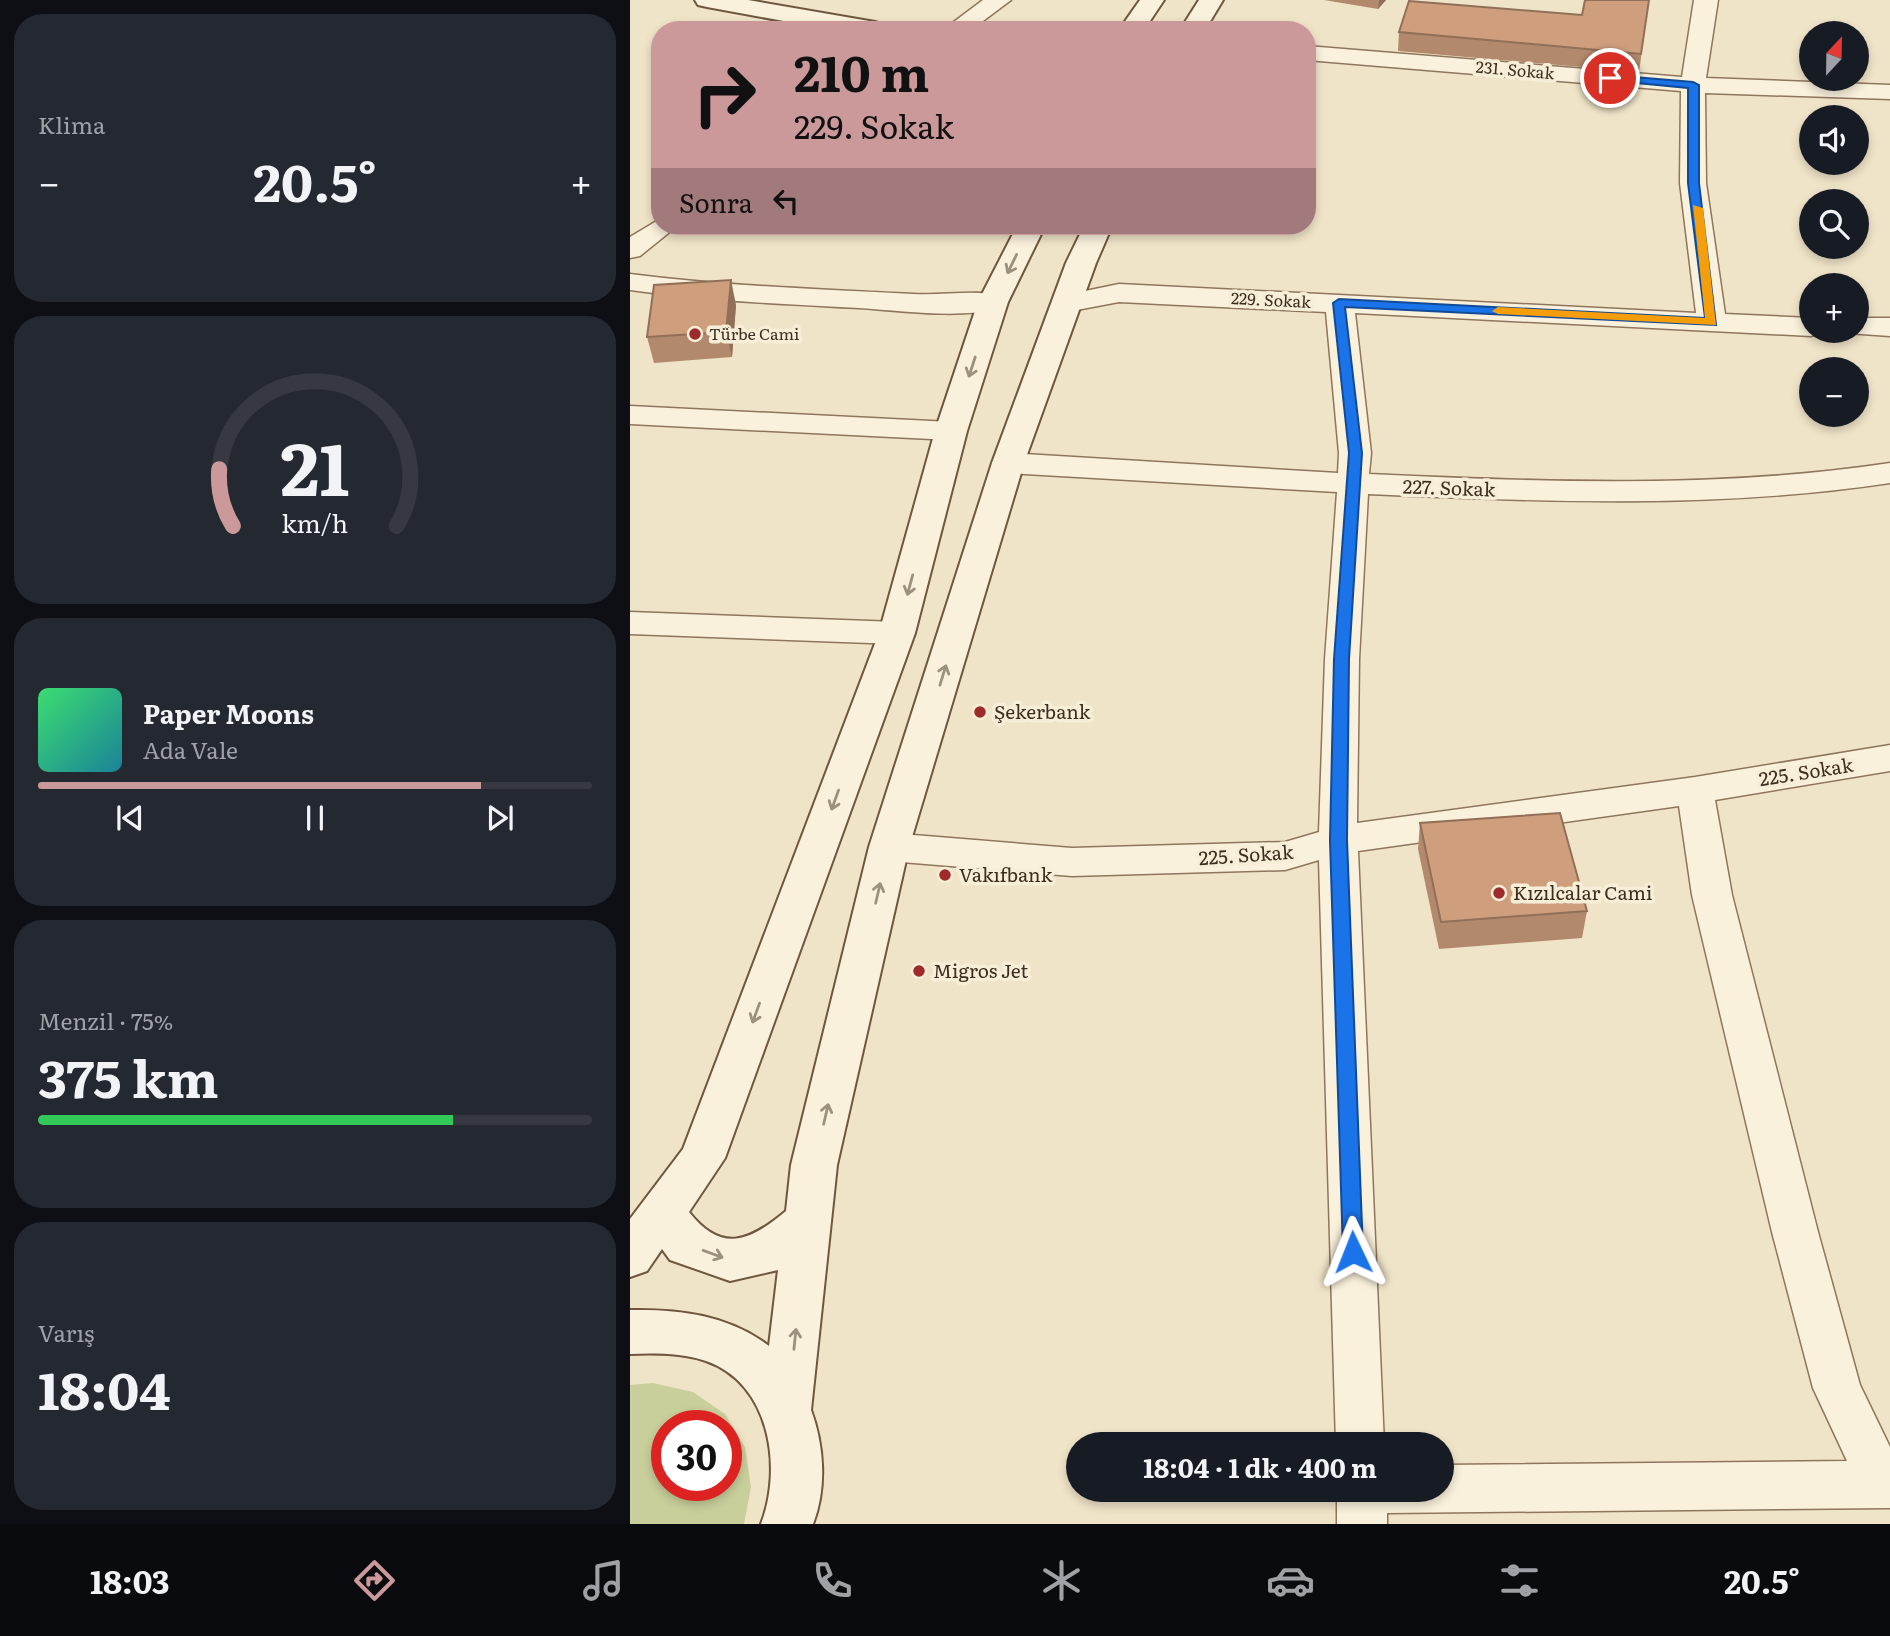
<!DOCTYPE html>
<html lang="tr">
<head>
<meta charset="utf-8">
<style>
  :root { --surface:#171b24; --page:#242831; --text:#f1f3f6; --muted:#9ea1a6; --line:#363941; --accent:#cc999b }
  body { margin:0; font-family:Literata,serif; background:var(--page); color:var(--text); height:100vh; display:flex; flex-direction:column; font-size:26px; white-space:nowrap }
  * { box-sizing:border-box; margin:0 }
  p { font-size:23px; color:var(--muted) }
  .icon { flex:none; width:38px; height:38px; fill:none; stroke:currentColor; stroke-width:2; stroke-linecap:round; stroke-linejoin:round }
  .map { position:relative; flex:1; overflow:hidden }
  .side { display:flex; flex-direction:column; gap:14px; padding:14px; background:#0d0f14; width:630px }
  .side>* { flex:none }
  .top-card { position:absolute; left:21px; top:21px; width:665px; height:214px; border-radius:28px; box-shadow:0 4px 10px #0003; background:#cc999b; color:#111; overflow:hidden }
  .needle { width:46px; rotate:22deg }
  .fabs { position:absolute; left:1169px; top:21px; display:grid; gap:14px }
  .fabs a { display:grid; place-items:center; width:70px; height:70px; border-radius:50%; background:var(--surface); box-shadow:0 4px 10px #0003; font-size:35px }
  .speed { position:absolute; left:21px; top:1410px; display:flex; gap:14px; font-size:35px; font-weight:700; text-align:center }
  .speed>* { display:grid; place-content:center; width:91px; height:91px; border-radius:50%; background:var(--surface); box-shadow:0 4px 10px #0003; line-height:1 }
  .speed .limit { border:10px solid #d22; background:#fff; color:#111 }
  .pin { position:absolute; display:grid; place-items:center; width:60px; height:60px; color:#fff; margin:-30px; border:4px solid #fff; border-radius:50%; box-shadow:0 2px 7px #0007 }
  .me { position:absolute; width:77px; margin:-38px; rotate:358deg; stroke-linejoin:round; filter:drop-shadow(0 0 5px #0008) }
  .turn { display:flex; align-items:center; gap:24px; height:147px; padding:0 28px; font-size:32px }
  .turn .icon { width:91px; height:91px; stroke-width:2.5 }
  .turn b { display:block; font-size:49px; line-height:60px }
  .then { display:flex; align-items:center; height:66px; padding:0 28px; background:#0003; gap:14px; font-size:26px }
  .big { font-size:52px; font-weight:700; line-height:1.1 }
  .side .widget { flex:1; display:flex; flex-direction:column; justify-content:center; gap:10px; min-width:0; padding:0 24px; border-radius:28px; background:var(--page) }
  .side .dial { align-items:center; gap:0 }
  .dial svg { height:182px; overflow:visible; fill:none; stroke:var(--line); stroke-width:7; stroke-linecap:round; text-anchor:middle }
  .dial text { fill:var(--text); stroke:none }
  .song { display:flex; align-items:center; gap:21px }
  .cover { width:84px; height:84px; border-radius:10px; background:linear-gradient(135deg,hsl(140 70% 55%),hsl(190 70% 35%)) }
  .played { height:7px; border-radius:4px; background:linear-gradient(90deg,var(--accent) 80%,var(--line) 80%) }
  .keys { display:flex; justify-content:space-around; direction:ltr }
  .heat { display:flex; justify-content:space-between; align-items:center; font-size:38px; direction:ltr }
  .charge { height:10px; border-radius:5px; background:linear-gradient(90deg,#34c759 75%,var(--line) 0) }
  .trip { position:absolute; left:436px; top:1432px; width:388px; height:70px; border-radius:35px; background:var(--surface); box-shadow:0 4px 10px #0003; font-weight:700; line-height:70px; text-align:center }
  .tabs { display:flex; height:112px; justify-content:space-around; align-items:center; background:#090b0e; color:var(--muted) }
  .tabs .icon { width:49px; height:49px }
  .tabs .selected { color:var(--accent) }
  .tabs b { font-size:32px; color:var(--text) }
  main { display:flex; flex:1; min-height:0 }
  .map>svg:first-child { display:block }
  .green { fill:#c9cf9b; fill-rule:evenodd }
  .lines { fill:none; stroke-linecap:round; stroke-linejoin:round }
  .street-casing { stroke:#8d765c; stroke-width:3 }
  .secondary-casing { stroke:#6f573f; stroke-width:4 }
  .street { fill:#faf1dc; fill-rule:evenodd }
  .secondary { fill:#faf1dc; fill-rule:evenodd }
  .wall { fill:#b2896c }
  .shaded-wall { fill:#916f58 }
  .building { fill:#cf9f7d; stroke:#916f58; stroke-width:2 }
  .oneway { stroke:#9c907e }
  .route { fill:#1a73e8; stroke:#114b97; stroke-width:2 }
  .slow { fill:#f59e0b }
  .poi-dot { fill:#9e2a2b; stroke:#f7eed8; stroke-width:2.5 }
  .labels { text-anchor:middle; stroke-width:7; stroke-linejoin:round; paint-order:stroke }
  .far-street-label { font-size:16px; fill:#3d2e20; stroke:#f7eed8 }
  .far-poi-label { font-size:16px; fill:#3d2e20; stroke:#f7eed8; text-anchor:start }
  .street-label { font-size:19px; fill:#3d2e20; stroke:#f7eed8 }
  .poi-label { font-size:19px; fill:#3d2e20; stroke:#f7eed8; text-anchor:start }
</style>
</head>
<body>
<main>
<section class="side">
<div class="widget"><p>Klima</p>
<div class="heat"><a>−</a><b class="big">20.5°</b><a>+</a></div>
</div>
<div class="widget dial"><svg viewBox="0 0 100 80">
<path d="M14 69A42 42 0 1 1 86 69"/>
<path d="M14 69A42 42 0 0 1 8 44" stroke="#cc999b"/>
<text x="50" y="56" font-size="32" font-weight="700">21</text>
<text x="50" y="72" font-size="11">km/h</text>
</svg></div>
<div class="widget">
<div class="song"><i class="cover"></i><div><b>Paper Moons</b><p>Ada Vale</p></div></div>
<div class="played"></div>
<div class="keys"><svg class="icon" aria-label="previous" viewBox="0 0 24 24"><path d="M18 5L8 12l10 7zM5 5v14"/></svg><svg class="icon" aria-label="pause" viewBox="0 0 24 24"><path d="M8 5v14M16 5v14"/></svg><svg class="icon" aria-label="next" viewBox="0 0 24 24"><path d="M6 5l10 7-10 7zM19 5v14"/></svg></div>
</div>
<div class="widget"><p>Menzil · 75%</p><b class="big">375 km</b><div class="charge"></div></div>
<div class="widget"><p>Varış</p><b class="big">18:04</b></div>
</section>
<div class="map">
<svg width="1260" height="1524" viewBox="0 0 1260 1524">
  <rect width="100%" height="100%" fill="#f0e4c8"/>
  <!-- green -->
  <path class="green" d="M 23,1383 L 63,1392 L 95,1414 L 115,1447 L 121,1487 L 114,1524 L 0,1524 L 0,1385 ZM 96,1426 L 96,1486 L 37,1486 L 37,1426 Z"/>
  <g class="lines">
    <defs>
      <g id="street">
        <path d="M 353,0 L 381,0 L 341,30 L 313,30 Z"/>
        <path d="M 1064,0 L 1088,0 L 1076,78 L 1260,85 L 1260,99 L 1075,93 L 1076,183 L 1095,314 L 1181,318 L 1181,331 L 1193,331 L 1181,336 L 725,313 L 741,453 L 739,474 C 914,482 1087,489 1260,463 L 1260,483 C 1087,509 913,502 738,494 L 729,659 L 727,823 L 1065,777 L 1260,745 L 1260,771 L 1085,800 L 1102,895 L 1188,1232 L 1230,1385 L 1260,1447 L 1260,1508 L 757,1513 L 757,1524 L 707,1524 L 707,1489 L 812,1489 L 812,1465 L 1217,1461 L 1183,1388 L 1142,1232 L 1062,895 L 1049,806 L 728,851 L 754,1444 L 706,1444 L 689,860 L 655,870 L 442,876 L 259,861 L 245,857 L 240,847 L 245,837 L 259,833 L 442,848 L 655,842 L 689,832 L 695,659 L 707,492 L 378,473 L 367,470 L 362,463 L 367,456 L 378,453 L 708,473 L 709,453 L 696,312 L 489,302 L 436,312 L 426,309 L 422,303 L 426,297 L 489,284 L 1066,313 L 1050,183 L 1051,91 L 677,60 L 677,46 L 1052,77 Z"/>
        <path d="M 30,219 L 30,226 L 47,226 L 10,256 L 0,258 L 0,237 Z"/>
        <path d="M 0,274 C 94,286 188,289 283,294 C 312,296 345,289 373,296 L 377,302 L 373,308 C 328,319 275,311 229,308 C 153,304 76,301 0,290 Z"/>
        <path d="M 1227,318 L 1260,318 L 1260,336 L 1217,333 L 1215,331 L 1227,331 Z"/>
        <path d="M 0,406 L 321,422 L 332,424 L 336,431 L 332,438 L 321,440 L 0,424 Z"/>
        <path d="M 0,612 L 267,622 L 279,625 L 284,633 L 279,641 L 267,644 L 0,634 Z"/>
      </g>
      <g id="secondary">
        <path d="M 65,0 L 118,0 L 245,22 L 254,25 L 257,30 L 202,30 L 77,7 L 68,5 Z"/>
        <path d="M 510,0 L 534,0 L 514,30 L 489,30 Z"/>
        <path d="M 569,0 L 593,0 L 575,30 L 550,30 Z"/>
        <path d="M 387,226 L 415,226 L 378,302 L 337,431 L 285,633 L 95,1158 L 59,1212 C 92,1254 120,1241 156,1211 L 161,1165 L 239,847 L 362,463 L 436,263 L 454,226 L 482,226 L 466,263 L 394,463 L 279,847 L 207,1165 L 181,1410 C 194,1445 197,1488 183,1524 L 131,1524 C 153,1467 140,1383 76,1361 C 52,1353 25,1353 0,1354 L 0,1310 C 49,1309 99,1315 139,1346 L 148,1270 L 100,1281 L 40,1260 L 32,1249 L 17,1271 L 0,1277 L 0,1219 L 53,1149 L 249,633 L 305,431 L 348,302 Z"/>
      </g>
    </defs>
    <!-- street casing -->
    <use href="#street" class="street-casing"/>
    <!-- secondary casing -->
    <use href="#secondary" class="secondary-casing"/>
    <!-- street -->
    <use href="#street" class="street"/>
    <!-- secondary -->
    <use href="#secondary" class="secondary"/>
  </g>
  <!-- wall -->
  <g class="wall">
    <path d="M 694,0 L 756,0 L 748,9 Z"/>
    <path d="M 1019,0 L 1009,72 L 768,51 L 769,32 L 952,15 Z"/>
    <path d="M 106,305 L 102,357 L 24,363 L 17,337 Z"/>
    <path d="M 790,823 L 957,911 L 952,938 L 809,949 L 788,849 Z"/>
  </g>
  <!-- shaded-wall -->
  <g class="shaded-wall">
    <path d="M 749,0 L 756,0 L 748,9 Z"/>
    <path d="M 101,280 L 106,305 L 102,357 L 96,332 Z"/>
  </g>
  <!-- building -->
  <g class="building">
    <path d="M 955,0 L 1019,0 L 1011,54 L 769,32 L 779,1 L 952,15 Z"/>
    <path d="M 101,280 L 96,332 L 17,337 L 24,285 Z"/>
    <path d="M 930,813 L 957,911 L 811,922 L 790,823 Z"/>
  </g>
  <!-- one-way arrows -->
  <defs><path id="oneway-shaft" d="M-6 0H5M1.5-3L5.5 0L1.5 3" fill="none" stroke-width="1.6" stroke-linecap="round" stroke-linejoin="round" transform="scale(1.75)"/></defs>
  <g class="oneway">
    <use href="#oneway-shaft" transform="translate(382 264) rotate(116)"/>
    <use href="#oneway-shaft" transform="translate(342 367) rotate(108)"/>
    <use href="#oneway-shaft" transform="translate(280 585) rotate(105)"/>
    <use href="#oneway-shaft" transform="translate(313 675) rotate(-73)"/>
    <use href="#oneway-shaft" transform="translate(205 800) rotate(110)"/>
    <use href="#oneway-shaft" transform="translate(248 893) rotate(-77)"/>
    <use href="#oneway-shaft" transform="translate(126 1013) rotate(110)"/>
    <use href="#oneway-shaft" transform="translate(196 1114) rotate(-77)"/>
    <use href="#oneway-shaft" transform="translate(83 1254) rotate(20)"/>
    <use href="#oneway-shaft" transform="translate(165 1339) rotate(-84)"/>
  </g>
  <!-- route -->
  <path class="route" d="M 980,75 L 1063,82 L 1069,85 L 1069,183 L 1086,325 L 715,307 L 732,453 L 719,659 L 717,840 L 733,1252 L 730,1258 L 723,1260 L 716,1258 L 713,1252 L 700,840 L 704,659 L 719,453 L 703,303 L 709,299 L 1075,318 L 1058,183 L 1058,88 L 976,80 L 976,76 Z"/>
  <!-- slow -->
  <path class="slow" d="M 1063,205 L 1073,208 L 1086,325 L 868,314 L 862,311 L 868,307 L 1075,318 Z"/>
  <!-- markers -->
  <g class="poi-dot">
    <circle cx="65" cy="334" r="7"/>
    <circle cx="350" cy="712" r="7"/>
    <circle cx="315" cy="875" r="7"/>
    <circle cx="869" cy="893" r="7"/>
    <circle cx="289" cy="971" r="7"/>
  </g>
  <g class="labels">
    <!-- far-street labels -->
    <g class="far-street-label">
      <text transform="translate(885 70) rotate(5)" y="6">231. Sokak</text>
      <text transform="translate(641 300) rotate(3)" y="6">229. Sokak</text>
    </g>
    <!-- far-poi labels -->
    <g class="far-poi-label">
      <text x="79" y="340">Türbe Cami</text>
    </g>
    <!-- street labels -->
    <g class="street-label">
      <text transform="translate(819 488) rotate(2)" y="7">227. Sokak</text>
      <text transform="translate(1176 772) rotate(-9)" y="7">225. Sokak</text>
      <text transform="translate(616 855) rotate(-4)" y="7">225. Sokak</text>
    </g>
    <!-- poi labels -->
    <g class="poi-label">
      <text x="364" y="719">Şekerbank</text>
      <text x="329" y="882">Vakıfbank</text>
      <text x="883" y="900">Kızılcalar Cami</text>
      <text x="303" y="978">Migros Jet</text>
    </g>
  </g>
</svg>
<div class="fabs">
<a><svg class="needle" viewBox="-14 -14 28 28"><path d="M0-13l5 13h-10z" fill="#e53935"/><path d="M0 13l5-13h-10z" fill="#9ea1a6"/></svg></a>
<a><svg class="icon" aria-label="sound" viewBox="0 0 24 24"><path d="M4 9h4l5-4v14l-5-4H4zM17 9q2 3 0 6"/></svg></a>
<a><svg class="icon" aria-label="search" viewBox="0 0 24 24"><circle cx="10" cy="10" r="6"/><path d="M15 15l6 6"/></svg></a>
<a>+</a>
<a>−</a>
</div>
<div class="speed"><div class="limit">30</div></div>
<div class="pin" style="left:980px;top:78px;background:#d93025"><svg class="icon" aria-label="arrive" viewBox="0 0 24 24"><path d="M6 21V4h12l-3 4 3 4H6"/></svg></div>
<svg class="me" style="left:723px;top:1252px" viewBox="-20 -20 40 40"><path d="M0-17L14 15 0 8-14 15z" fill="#1a73e8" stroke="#fff" stroke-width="4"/></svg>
<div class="trip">18:04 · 1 dk · 400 m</div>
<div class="top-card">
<div class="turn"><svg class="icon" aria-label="right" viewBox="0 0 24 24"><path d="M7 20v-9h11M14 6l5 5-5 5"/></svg><div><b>210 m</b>229. Sokak</div></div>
<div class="then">Sonra<svg class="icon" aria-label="left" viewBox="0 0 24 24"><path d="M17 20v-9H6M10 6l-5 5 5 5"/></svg></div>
</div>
</div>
</main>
<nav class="tabs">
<b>18:03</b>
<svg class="icon selected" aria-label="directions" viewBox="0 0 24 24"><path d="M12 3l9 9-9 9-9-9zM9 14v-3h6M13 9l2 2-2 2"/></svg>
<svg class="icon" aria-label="music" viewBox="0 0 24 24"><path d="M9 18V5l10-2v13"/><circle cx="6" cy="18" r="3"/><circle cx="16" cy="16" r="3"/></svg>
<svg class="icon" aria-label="phone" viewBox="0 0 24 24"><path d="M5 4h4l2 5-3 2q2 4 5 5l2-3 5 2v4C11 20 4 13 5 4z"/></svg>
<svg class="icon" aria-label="climate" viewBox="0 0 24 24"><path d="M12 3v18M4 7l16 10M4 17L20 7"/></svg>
<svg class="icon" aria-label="car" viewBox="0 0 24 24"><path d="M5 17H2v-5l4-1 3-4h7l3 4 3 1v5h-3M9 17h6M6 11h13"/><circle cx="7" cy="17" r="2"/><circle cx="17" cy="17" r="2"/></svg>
<svg class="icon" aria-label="filters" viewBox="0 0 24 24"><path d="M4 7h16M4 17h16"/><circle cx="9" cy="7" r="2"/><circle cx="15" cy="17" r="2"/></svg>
<b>20.5°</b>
</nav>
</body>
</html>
